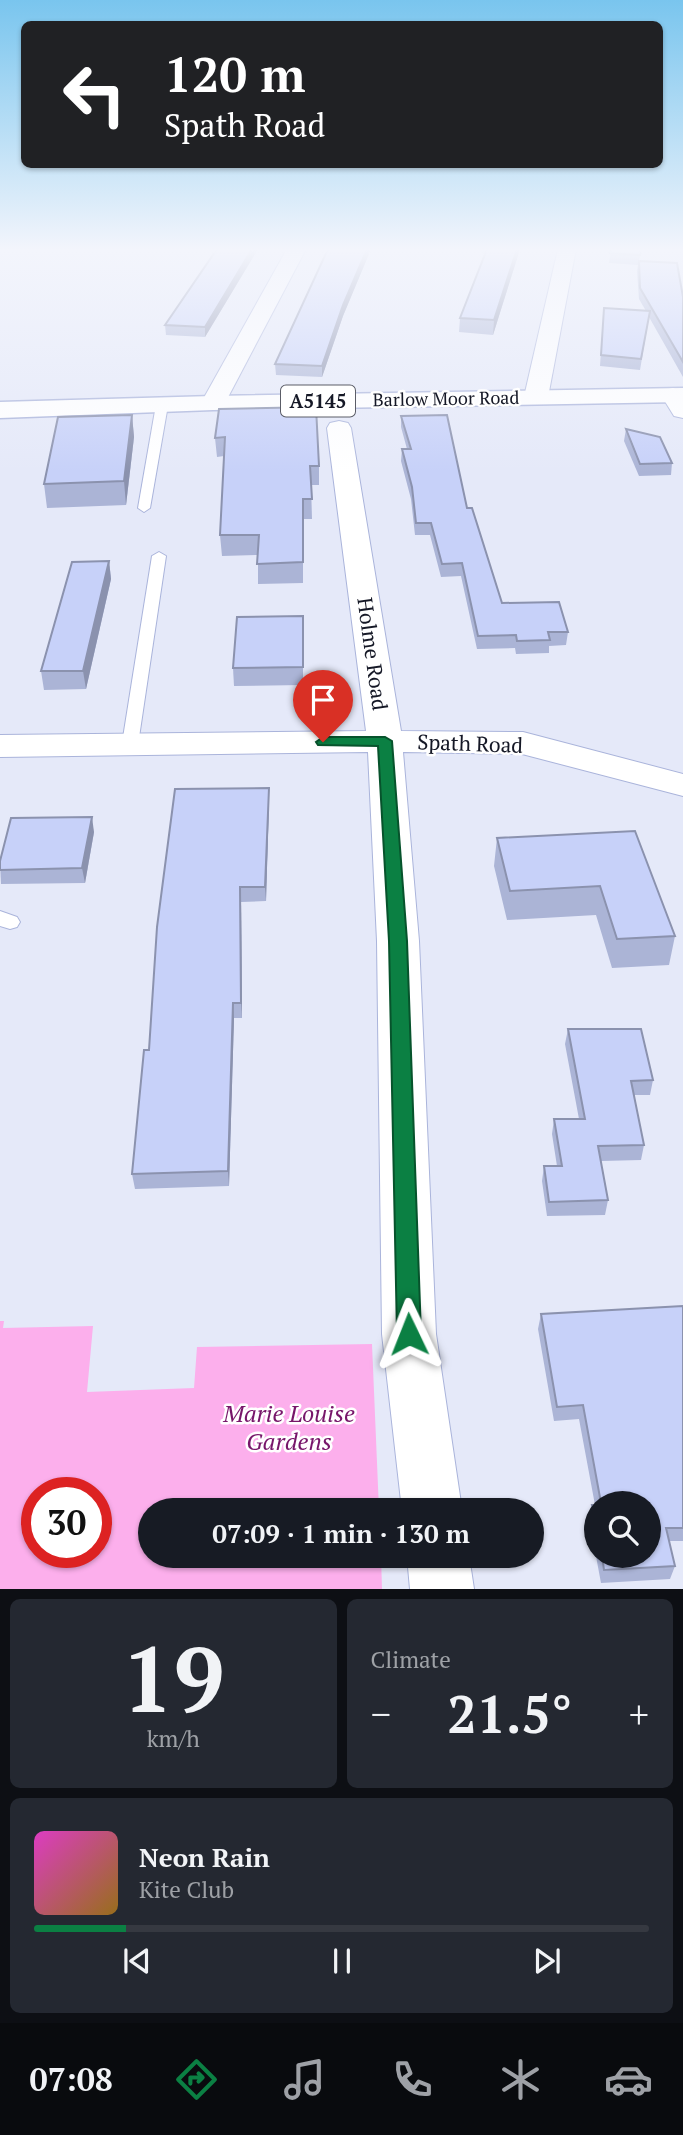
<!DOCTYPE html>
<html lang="en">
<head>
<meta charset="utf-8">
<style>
  :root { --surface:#171b24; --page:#242831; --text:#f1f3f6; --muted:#9ea1a6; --line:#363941; --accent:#0b8043 }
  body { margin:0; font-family:"PT Serif",serif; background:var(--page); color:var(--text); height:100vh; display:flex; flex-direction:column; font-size:26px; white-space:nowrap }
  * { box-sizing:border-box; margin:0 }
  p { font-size:23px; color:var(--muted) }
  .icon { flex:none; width:38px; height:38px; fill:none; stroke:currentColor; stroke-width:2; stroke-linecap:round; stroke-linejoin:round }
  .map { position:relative; height:1589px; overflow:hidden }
  .side { display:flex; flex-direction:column; gap:10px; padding:10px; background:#0d0f14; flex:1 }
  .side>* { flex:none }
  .top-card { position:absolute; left:21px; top:21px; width:642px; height:147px; border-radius:10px; box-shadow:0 2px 5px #0004; background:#202124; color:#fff; overflow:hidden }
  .fabs { position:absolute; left:584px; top:1491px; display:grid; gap:14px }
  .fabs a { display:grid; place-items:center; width:77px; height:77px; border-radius:50%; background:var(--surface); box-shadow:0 2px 5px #0004; font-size:35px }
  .speed { position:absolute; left:21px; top:1477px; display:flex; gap:14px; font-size:35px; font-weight:700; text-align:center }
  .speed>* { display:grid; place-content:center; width:91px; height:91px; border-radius:50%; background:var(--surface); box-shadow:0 2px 5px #0004; line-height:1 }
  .speed .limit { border:10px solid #d22; background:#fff; color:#111 }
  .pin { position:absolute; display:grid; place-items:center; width:60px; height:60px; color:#fff; margin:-72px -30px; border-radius:50% 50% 50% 0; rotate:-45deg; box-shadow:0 0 7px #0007 }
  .pin .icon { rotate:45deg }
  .me { position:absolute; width:77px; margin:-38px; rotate:358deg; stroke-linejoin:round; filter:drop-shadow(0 0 5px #0008) }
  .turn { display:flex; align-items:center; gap:24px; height:147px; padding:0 28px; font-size:32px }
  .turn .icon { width:91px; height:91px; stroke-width:2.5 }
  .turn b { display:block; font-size:49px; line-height:60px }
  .big { font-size:52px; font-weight:700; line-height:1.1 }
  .side .widget { flex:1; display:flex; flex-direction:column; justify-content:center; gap:10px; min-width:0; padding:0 24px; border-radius:10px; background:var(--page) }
  .side .dial { align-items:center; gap:0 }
  .dial b { font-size:91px; line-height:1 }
  .song { display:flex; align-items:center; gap:21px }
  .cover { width:84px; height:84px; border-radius:10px; background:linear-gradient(135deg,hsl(310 70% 55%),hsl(40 70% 35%)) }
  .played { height:7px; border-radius:4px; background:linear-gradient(90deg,var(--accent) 15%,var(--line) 15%) }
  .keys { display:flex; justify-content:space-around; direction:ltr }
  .heat { display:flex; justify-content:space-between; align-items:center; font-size:38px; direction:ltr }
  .side .tiles { flex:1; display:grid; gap:10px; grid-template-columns:1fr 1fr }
  .widget:last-child { grid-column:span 2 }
  .trip { position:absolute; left:138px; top:1498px; width:406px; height:70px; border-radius:35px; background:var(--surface); box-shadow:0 2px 5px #0004; font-weight:700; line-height:70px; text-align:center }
  .menu { display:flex; height:112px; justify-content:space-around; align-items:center; background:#090b0e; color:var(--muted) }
  .menu .icon { width:49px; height:49px }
  .menu .current { color:var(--accent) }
  .menu b { font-size:32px; color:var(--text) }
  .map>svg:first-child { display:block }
  .green { fill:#fcafec; fill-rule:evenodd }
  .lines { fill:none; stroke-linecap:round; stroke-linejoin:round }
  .service-casing { stroke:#aab4db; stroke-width:2 }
  .minor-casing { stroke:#aab4db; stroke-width:2 }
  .primary-casing { stroke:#aab4db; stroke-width:3 }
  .service { fill:#fff; fill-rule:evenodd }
  .minor { fill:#fff; fill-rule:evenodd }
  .primary { fill:#fff; fill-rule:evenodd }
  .wall { fill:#abb4d6; fill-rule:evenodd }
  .shaded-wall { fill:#8b92ae }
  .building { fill:#c7d1f9; stroke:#8b92ae; stroke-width:2 }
  .route { fill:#0b8043; stroke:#07532c; stroke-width:2 }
  .labels { text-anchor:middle; stroke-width:5; stroke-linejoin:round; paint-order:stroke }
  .far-street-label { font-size:18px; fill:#151826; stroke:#fff }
  .shield { fill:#fff; stroke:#5b5d67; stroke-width:2 }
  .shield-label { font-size:19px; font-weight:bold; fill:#151826 }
  .street-label { font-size:21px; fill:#151826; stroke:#fff }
  .near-park-label { font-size:24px; font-style:italic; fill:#77166a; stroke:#fff }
</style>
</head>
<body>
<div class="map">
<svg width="683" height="1589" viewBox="0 0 683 1589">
  <rect width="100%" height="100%" fill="#e5e9f9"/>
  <!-- green -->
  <path class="green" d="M 0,1321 L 4,1321 L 3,1328 L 93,1326 L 87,1392 L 194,1388 L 197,1347 L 372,1344 L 379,1510 L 150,1510 L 150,1556 L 381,1556 L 382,1589 L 0,1589 ZM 37,1493 L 96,1493 L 96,1552 L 37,1552 Z"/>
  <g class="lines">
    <defs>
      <g id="service">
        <path d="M 162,402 L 168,405 L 150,508 L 144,512 L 138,508 L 156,405 Z"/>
        <path d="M 159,552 L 166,556 L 138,744 L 130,749 L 122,744 L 152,556 Z"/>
        <path d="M 0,911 L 17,917 L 20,922 L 17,927 L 10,929 L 0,926 Z"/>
      </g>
      <g id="minor">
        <path d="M 287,249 L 306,249 L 225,403 L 221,408 L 205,408 L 201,403 Z"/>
        <path d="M 558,249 L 576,249 L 548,397 L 544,402 L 528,402 L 524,397 Z"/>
        <path d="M 673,388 L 683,392 L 683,418 L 674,416 L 661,395 L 665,390 Z"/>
        <path d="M 339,421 L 348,423 L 351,428 L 401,731 L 523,732 L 683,774 L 683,796 L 522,754 L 403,752 L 419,941 L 436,1334 L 462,1510 L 402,1510 L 382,1334 L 377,941 L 368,752 L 0,757 L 0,735 L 366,731 L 327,428 L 330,423 Z"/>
        <path d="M 407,1556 L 469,1556 L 474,1589 L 410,1589 Z"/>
      </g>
      <path id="primary" d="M 683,388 L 683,402 L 213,410 L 0,418 L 0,402 L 213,396 Z"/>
    </defs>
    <!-- service casing -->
    <use href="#service" class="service-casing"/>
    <!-- minor casing -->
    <use href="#minor" class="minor-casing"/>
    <!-- primary casing -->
    <use href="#primary" class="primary-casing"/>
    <!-- service -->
    <use href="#service" class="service"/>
    <!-- minor -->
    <use href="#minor" class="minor"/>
    <!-- primary -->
    <use href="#primary" class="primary"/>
  </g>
  <!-- wall -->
  <g class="wall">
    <path d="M 217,249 L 258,249 L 205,337 L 166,335 L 165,325 Z"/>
    <path d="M 328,249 L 371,249 L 343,316 L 322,377 L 276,375 L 275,364 Z"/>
    <path d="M 483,249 L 520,249 L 493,335 L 459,332 L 460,318 L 486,254 L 483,254 Z"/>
    <path d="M 611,249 L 641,249 L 639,261 L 683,297 L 683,377 L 649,317 L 640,370 L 600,366 L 604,308 L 646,311 L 639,299 L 637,271 L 638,265 L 609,263 Z"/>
    <path d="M 219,409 L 319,466 L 319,485 L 311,485 L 312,519 L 303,519 L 303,583 L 258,584 L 258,555 L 222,556 L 220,535 L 224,456 L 217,457 L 215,438 Z"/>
    <path d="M 132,415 L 134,437 L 126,505 L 47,508 L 44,484 Z"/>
    <path d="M 401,416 L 467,508 L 502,603 L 568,632 L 566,645 L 549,646 L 549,653 L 516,654 L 515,648 L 477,649 L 461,576 L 441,577 L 430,535 L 415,535 L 411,499 L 401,461 L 402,449 L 407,449 L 401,427 Z"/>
    <path d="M 626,429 L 672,463 L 671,475 L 639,476 L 624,441 Z"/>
    <path d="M 109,561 L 111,579 L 86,689 L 44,690 L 41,671 Z"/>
    <path d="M 303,616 L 303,685 L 234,686 L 233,668 Z"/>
    <path d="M 269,788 L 269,802 L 266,901 L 241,902 L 242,1018 L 234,1018 L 229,1186 L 135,1189 L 132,1174 Z"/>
    <path d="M 635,831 L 675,936 L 669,965 L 612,968 L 596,915 L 507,920 L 494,866 L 497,838 Z"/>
    <path d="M 94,832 L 85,883 L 1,884 L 0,861 Z"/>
    <path d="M 568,1029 L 653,1080 L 650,1095 L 634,1095 L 644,1145 L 641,1160 L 601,1161 L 608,1200 L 605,1215 L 547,1216 L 542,1181 L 544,1166 L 557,1166 L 552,1134 L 554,1119 L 579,1119 L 565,1044 Z"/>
    <path d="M 683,1306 L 683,1541 L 669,1541 L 675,1566 L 670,1579 L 601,1583 L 589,1519 L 592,1505 L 595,1505 L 579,1419 L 554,1421 L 538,1329 L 541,1314 ZM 597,1503 L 649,1503 L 649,1556 L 597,1556 Z"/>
  </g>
  <!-- shaded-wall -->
  <g class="shaded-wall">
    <path d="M 252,249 L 258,249 L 205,337 L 205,327 Z"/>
    <path d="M 367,249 L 371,249 L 343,316 L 322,377 L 322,366 L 343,305 Z"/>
    <path d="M 517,249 L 520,249 L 493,335 L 494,320 Z"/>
    <path d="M 132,415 L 134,437 L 126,505 L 124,481 Z"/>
    <path d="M 109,561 L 111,579 L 86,689 L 83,671 Z"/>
    <path d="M 269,788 L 269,802 L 266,901 L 265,887 Z"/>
    <path d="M 92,817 L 94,832 L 85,883 L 82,868 Z"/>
    <path d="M 240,887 L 241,902 L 242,1018 L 241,1003 Z"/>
    <path d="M 233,1003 L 234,1018 L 229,1186 L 228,1171 Z"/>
  </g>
  <!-- building -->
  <g class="building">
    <path d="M 217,249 L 252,249 L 205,327 L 165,325 Z"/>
    <path d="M 328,249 L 367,249 L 343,305 L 322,366 L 275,364 Z"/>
    <path d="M 487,249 L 517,249 L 494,320 L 460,318 Z"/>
    <path d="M 611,249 L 641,249 L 640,255 L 610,253 Z"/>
    <path d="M 639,261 L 677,263 L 683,297 L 683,362 L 640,288 Z"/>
    <path d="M 604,308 L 650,311 L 641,359 L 601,355 Z"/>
    <path d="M 316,407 L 319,466 L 310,466 L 312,499 L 303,499 L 303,562 L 257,564 L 259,535 L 220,535 L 225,437 L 215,438 L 219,409 Z"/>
    <path d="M 132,415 L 124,481 L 44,484 L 58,417 Z"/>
    <path d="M 447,415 L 467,508 L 472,508 L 502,603 L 559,602 L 568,632 L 548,632 L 550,640 L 517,641 L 516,635 L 478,636 L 462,563 L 442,564 L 431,523 L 416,523 L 412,487 L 402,449 L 411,449 L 401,416 Z"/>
    <path d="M 626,429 L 660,437 L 672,463 L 640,464 Z"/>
    <path d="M 109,561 L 83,671 L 41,671 L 72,562 Z"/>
    <path d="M 303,616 L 303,667 L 233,668 L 237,617 Z"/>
    <path d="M 269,788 L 265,887 L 240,887 L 241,1003 L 233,1003 L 228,1171 L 132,1174 L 144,1050 L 149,1050 L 157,927 L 175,789 Z"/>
    <path d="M 92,817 L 82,868 L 0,870 L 0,861 L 11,818 Z"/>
    <path d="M 635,831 L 675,936 L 617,939 L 600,886 L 510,891 L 497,838 Z"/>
    <path d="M 568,1029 L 641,1029 L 653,1080 L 631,1081 L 644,1145 L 598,1146 L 608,1200 L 549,1202 L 544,1166 L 562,1166 L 554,1119 L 585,1119 Z"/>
    <path d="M 683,1306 L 683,1528 L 666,1528 L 675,1566 L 604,1570 L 602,1556 L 649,1556 L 649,1503 L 601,1503 L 583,1405 L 557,1407 L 541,1314 Z"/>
    <path d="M 592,1505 L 597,1505 L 597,1529 Z"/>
  </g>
  <!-- sky -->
  <linearGradient id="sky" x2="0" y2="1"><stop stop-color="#79c5ee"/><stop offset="0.53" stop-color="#f3f5fc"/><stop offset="1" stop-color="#f3f5fc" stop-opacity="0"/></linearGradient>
  <rect width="683" height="472" fill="url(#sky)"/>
  <!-- route -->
  <path class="route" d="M 323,737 L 385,737 L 392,741 L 407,941 L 421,1334 L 418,1342 L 409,1345 L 401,1342 L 397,1334 L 389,941 L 378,746 L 318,745 L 316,742 Z"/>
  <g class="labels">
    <!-- far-street labels -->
    <g class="far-street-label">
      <text transform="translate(446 399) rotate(-1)" y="6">Barlow Moor Road</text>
    </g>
    <!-- shield labels -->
    <rect class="shield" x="281" y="385.5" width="74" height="31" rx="5"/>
    <g class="shield-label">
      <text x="318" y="408">A5145</text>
    </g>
    <!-- street labels -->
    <g class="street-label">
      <text transform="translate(372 654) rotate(82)" y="7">Holme Road</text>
      <text transform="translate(470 744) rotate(2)" y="7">Spath Road</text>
    </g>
    <!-- near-park labels -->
    <g class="near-park-label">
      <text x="289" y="1422">Marie Louise<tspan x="289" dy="28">Gardens</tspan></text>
    </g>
  </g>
</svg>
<div class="fabs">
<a><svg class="icon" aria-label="search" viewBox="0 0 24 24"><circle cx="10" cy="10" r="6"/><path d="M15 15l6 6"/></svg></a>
</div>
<div class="speed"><div class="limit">30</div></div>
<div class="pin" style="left:323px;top:742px;background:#d93025"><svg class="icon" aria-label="arrive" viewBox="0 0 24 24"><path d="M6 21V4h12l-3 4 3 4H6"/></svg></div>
<svg class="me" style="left:409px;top:1334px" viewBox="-20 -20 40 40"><path d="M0-17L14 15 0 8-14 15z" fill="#0b8043" stroke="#fff" stroke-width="4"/></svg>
<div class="trip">07:09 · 1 min · 130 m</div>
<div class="top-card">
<div class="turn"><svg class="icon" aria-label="left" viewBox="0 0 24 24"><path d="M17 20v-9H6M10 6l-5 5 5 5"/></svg><div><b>120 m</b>Spath Road</div></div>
</div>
</div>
<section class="side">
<div class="tiles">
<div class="widget dial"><b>19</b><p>km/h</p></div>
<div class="widget"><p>Climate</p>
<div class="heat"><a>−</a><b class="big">21.5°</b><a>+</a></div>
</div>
<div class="widget">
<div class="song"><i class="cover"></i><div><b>Neon Rain</b><p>Kite Club</p></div></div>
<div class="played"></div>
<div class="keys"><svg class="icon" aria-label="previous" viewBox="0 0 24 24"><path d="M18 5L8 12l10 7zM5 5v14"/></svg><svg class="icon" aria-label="pause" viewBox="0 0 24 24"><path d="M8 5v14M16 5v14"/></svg><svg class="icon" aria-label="next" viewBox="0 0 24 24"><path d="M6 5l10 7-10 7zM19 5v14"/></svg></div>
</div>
</div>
</section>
<nav class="menu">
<b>07:08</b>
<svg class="icon current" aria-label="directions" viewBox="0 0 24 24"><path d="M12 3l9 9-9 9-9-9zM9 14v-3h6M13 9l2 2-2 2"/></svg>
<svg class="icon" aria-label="music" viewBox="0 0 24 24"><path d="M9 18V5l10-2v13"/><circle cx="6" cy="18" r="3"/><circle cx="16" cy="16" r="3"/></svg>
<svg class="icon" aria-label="phone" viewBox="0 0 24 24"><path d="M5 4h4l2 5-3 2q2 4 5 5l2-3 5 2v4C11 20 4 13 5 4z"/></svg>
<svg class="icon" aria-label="climate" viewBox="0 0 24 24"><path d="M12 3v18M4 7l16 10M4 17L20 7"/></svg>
<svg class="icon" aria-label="car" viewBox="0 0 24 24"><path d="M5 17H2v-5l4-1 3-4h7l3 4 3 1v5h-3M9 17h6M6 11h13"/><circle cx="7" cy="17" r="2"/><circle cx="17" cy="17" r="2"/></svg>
</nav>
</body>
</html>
